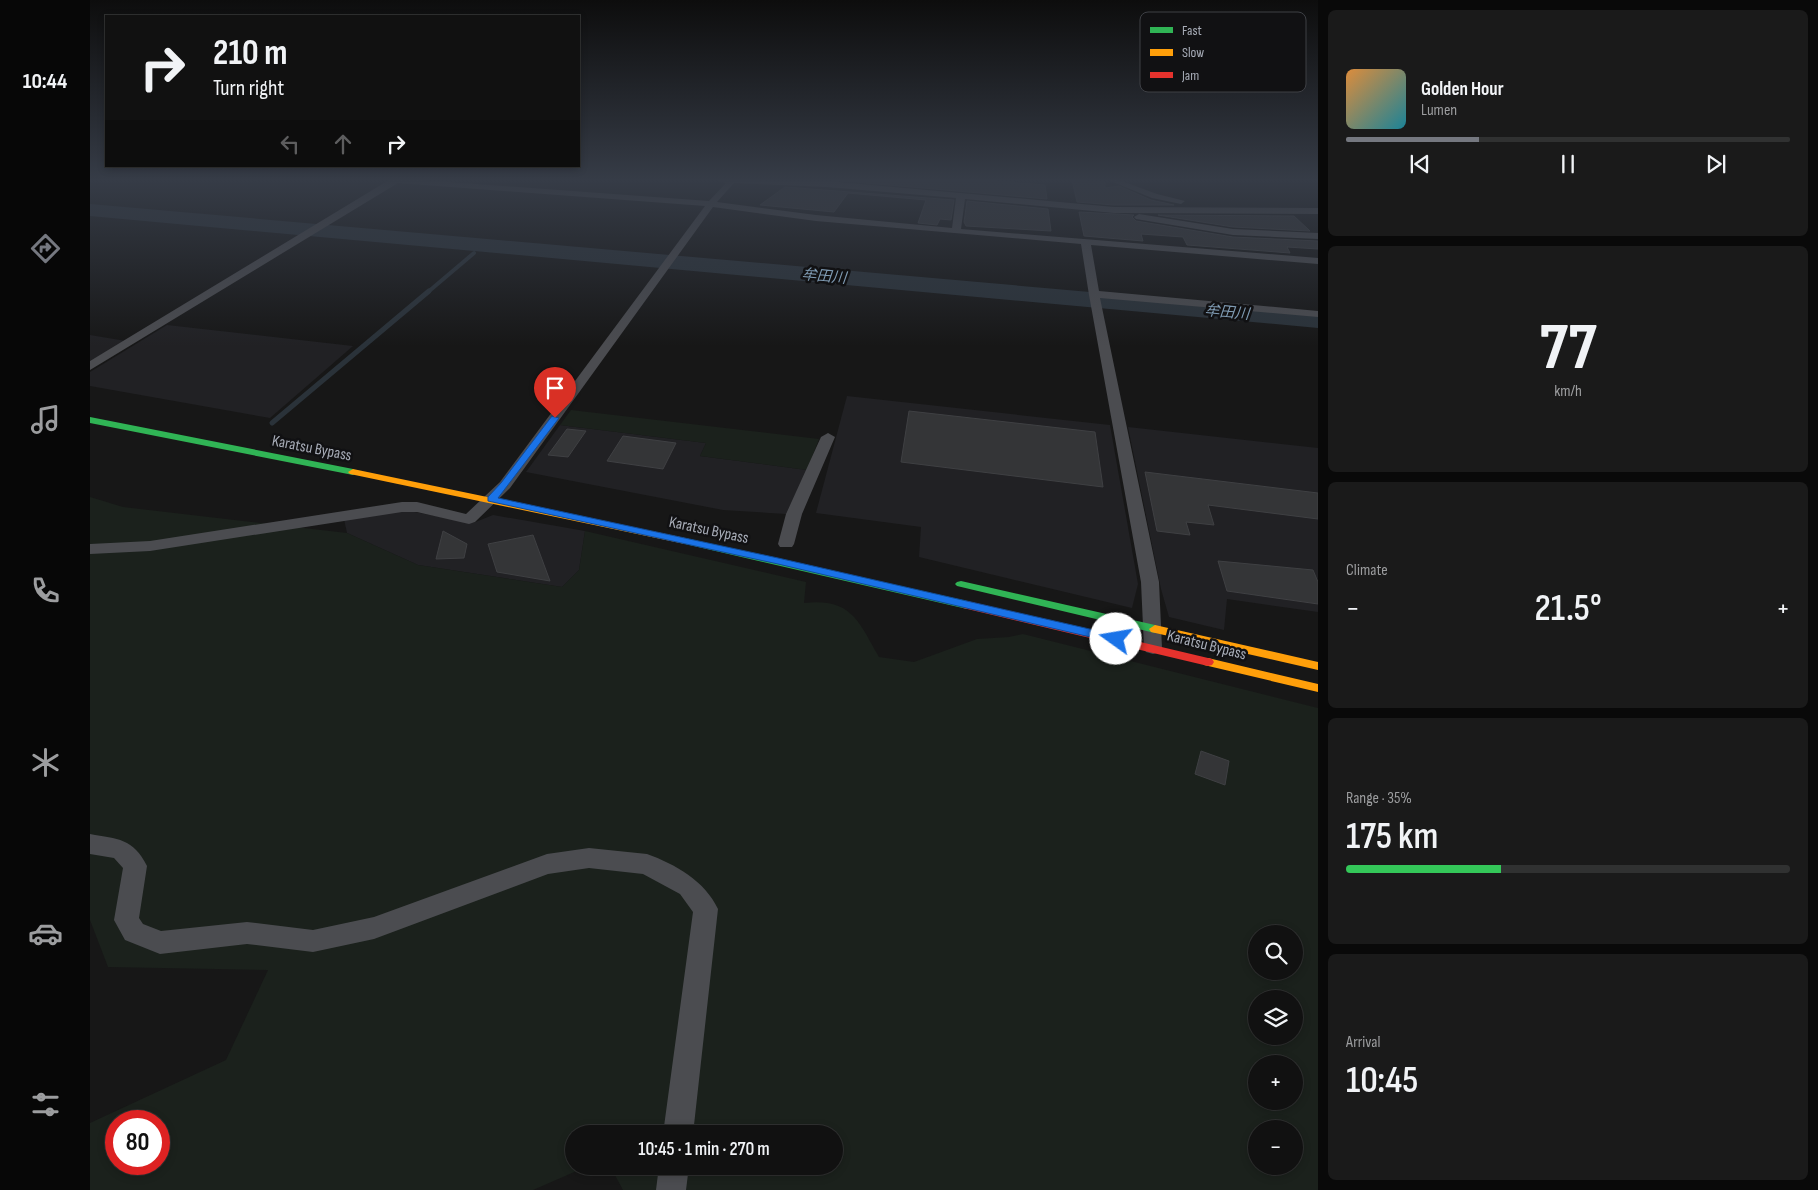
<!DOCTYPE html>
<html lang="en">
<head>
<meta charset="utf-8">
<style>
  :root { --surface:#111; --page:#1a1a1a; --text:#f1f3f6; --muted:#9c9d9f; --line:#303131; --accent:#757880 }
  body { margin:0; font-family:"Sofia Sans Condensed","Noto Sans JP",sans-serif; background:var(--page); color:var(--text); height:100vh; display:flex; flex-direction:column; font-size:19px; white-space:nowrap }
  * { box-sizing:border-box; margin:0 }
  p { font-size:16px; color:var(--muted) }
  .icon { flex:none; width:28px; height:28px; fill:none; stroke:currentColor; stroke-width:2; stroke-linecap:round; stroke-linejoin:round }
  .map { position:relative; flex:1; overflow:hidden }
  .drawer { display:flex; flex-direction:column; gap:10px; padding:10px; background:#090909; width:500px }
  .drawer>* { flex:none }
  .hud { position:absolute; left:15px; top:15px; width:475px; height:152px; border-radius:0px; box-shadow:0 2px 8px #0003,0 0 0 1px var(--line); background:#111; color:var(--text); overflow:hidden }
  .tools { position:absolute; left:1158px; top:925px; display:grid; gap:10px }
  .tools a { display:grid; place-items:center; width:55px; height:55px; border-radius:50%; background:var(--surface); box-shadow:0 2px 8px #0003,0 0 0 1px var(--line); font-size:25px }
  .speed { position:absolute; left:15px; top:1110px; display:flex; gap:10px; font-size:25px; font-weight:700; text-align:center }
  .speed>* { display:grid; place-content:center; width:65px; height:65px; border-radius:50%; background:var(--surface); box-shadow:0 2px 8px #0003,0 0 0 1px var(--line); line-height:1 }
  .speed .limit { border:8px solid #d22; background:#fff; color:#111 }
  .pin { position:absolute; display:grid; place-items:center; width:42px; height:42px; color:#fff; margin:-51px -21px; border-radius:50% 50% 50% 0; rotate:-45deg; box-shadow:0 0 5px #0007 }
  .pin .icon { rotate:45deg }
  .me { position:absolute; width:55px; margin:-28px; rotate:283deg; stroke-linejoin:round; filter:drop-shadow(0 0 4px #0008) }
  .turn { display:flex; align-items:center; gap:18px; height:105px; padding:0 25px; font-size:22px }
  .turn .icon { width:65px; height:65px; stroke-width:2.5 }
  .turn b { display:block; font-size:35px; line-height:42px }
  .lanes { display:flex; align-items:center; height:48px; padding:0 25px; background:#0003; justify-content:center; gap:25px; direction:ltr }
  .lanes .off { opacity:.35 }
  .big { font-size:38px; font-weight:600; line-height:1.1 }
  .drawer .widget { flex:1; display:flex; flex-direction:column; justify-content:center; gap:8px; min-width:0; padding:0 18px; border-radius:8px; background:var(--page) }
  .drawer .dial { align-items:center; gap:0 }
  .dial b { font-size:65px; line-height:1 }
  .song { display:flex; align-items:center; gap:15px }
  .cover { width:60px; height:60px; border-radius:8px; background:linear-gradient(135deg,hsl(30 70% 55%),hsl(190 70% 35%)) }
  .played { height:5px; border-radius:2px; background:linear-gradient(90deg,var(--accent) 30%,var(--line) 30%) }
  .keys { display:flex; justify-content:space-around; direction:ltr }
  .heat { display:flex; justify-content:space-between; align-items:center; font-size:28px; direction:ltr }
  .charge { height:8px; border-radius:4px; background:linear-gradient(90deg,#34c759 35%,var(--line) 0) }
  .trip { position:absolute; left:475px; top:1125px; width:278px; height:50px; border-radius:25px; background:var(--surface); box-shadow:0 2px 8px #0003,0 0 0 1px var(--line); font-weight:600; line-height:50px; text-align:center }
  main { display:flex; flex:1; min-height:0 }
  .tabs { display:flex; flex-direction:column; width:90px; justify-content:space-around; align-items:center; background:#070707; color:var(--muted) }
  .tabs .icon { width:35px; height:35px }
  .tabs .active { color:var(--accent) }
  .tabs b { font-size:22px; color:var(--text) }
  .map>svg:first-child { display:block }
  .built { fill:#212124 }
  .green { fill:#1b211c; fill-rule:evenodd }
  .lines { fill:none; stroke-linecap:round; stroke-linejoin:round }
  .stream-far1 { stroke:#2a3239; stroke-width:4 }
  .stream { stroke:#2a3239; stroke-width:5 }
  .river { fill:#2a3239; fill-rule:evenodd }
  .building { fill:#343537; stroke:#3f4043 }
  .street { fill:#4b4c50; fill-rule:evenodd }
  .fast { fill:#30b455; fill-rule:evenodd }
  .slow { fill:#ff9f0a; fill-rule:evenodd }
  .jam { fill:#e5322d; fill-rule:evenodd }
  .route { fill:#1a73e8; stroke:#114b97 }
  .labels { text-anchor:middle; stroke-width:5; stroke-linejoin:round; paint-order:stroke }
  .far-water-label { font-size:15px; font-style:italic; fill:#7f9bb3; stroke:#111113 }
  .street-label { font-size:16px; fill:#a8adb8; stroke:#111113 }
  .key { fill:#111113; stroke:#3e4045; stroke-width:1 }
  .key-label { font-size:14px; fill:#a8adb8 }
</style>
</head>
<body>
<main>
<nav class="tabs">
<b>10:44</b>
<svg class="icon active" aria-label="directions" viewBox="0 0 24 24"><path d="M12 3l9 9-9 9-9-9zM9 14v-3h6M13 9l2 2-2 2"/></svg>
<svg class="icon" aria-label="music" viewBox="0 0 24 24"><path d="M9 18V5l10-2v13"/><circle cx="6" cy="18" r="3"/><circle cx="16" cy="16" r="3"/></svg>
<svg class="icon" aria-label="phone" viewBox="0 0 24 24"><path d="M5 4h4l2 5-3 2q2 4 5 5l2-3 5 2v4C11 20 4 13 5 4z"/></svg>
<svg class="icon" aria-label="climate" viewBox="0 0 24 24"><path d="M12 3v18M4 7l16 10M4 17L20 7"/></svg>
<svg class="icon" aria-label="car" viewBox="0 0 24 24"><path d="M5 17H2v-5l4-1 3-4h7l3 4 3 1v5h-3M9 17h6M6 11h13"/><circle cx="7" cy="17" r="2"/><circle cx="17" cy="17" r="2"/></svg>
<svg class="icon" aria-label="filters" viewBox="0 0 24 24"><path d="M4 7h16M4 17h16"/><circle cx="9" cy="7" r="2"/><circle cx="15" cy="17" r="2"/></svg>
</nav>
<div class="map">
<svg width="1228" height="1190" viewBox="0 0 1228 1190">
  <rect width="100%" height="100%" fill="#171717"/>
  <!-- built -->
  <g class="built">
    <path d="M 77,325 L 263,346 L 180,418 L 0,386 L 0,372 Z"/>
    <path d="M 0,335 L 36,341 L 0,361 Z"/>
    <path d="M 757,396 L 1020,425 L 1048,584 L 1042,608 L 829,557 L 831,527 L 726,513 Z"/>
    <path d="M 470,425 L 616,443 L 610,456 L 717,470 L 696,514 L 633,510 L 436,472 Z"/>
    <path d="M 1038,427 L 1228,448 L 1228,612 L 1137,599 L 1134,630 L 1079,617 L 1071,589 Z"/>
    <path d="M 314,510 L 383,523 L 403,515 L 495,531 L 489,570 L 472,587 L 328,565 L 257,533 L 254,519 Z"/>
  </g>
  <!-- green -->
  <g class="green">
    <path d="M 481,410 L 729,439 L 717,470 L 610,456 L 616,443 L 470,425 Z"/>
    <path d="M 0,497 L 33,507 L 257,533 L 328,565 L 472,587 L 489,570 L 495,531 L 716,582 L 714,603 C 762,598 768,621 789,657 L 824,662 L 887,639 L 919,637 L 933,634 L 1228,708 L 1228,1190 L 533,1190 L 520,1166 L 744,1166 L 744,1134 L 484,1134 L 484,1166 L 498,1166 L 443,1190 L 0,1190 L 0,1123 L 136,1060 L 178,970 L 18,967 L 0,920 ZM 1166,934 L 1204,934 L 1204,971 L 1166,971 ZM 1166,999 L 1204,999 L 1204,1036 L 1166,1036 ZM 1166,1064 L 1204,1064 L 1204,1101 L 1166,1101 ZM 26,1121 L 69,1121 L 69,1164 L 26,1164 ZM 1166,1129 L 1204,1129 L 1204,1166 L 1166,1166 Z"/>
  </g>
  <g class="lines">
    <!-- stream-far1 -->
    <path class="stream-far1" d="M 338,292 L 384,253"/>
    <!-- stream -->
    <path class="stream" d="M 182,423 L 339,291"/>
    <!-- river -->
    <path class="river" d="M 0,204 L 1228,312 L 1228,328 L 0,216 Z"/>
  </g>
  <!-- building -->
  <g class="building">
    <path d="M 743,180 L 906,180 L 906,181 L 955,185 L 957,199 Z"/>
    <path d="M 982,180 L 1015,182 L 1015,188 L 1029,186 L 1061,200 L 1084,205 L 1024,205 L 987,202 Z"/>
    <path d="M 695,187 L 864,200 L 861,220 L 850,219 L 847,225 L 828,223 L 836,200 L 758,193 L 744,212 L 670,205 Z"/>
    <path d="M 877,201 L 958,209 L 961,231 L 876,226 L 874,222 Z"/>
    <path d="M 989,212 L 1044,215 L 1042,217 L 1046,221 L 1143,237 L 1228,241 L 1228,249 L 1197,247 L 1200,253 L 1097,245 L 1093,237 L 1051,234 L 1053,241 L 994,236 Z"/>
    <path d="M 1068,215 L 1204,216 L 1220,231 L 1143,227 Z"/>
    <path d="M 819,411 L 1005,432 L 1013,487 L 811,462 Z"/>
    <path d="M 477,429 L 496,431 L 478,457 L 458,455 Z"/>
    <path d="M 533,436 L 586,443 L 573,469 L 517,461 Z"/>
    <path d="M 1055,472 L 1228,493 L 1228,519 L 1118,505 L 1124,525 L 1096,522 L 1100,535 L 1067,531 Z"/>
    <path d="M 353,531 L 377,544 L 374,558 L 346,559 Z"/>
    <path d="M 443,535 L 460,581 L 407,572 L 398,544 Z"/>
    <path d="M 1128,561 L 1223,570 L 1228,582 L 1228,604 L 1137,591 Z"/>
    <path d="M 1111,751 L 1139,761 L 1135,785 L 1105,774 Z"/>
  </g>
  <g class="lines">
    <!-- street -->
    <g class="street">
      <path d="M 299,180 L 332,180 L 619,201 L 636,183 L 626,180 L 737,181 L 1024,207 L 1228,208 L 1228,214 L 1024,213 L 875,199 L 871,229 L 1228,258 L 1228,264 L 1001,245 L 1009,291 L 1228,311 L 1228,317 L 1010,298 L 1069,582 L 1072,648 L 1070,652 L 1063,654 L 1056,652 L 1054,648 L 1051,582 L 999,295 L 991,244 L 726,221 L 623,207 L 420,488 L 385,522 L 379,524 L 327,512 L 312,512 L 60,551 L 0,554 L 0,544 L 60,541 L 312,502 L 327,502 L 376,514 L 410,482 L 615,206 L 308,183 L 0,370 L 0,361 ZM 644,183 L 737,187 L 866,198 L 862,228 L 726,215 L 627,202 Z"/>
      <path d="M 1018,180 L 1029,180 L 1067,194 L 1095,201 L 1091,204 L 1062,198 Z"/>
      <path d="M 1049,214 L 1143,229 L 1228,233 L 1228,239 L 1143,235 L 1046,219 L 1044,217 Z"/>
      <path d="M 738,433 L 745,437 L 712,514 L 704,544 L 702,547 L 690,547 L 688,544 L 696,514 L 731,437 Z"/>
      <path d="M 0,834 C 28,839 43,838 57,866 L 49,918 L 53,924 L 71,931 L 157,922 L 223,930 L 284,917 L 457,854 L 499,848 L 557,854 C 585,864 615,881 628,909 L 603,1134 L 573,1134 L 603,912 L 590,894 L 553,874 L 499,868 L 458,874 L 284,939 L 223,952 L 157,944 L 70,954 L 35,940 L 24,920 L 33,868 L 24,858 L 0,854 Z"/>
      <path d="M 569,1166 L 599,1166 L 596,1190 L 566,1190 Z"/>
    </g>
    <!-- fast -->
    <g class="fast">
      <path d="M 0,417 L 263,469 L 268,472 L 263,475 L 0,423 Z"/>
      <path d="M 595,538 L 877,601 L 883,605 L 877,609 L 591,543 L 590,541 Z"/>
      <path d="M 871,581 L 1065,625 L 1071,629 L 1065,633 L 867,586 L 865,584 L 867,582 Z"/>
    </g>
    <!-- slow -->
    <g class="slow">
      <path d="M 263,469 L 595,538 L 600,541 L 595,544 L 260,474 L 258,472 Z"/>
      <path d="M 1065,625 L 1228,662 L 1228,670 L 1061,632 L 1059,629 Z"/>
      <path d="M 1118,658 L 1228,684 L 1228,692 L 1114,665 L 1112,662 L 1114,659 Z"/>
    </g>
    <!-- jam -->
    <path class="jam" d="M 877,601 L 1118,658 L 1122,659 L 1124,662 L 1122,665 L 1118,666 L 873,608 L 871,605 Z"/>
  </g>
  <!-- sky -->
  <linearGradient id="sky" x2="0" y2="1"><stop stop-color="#0d0d0d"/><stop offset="0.52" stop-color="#363c47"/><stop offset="1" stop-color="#363c47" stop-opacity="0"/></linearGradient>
  <rect width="1228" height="346" fill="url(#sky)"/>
  <!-- route -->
  <path class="route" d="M 462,416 L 469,418 L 408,498 L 688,558 L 1026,635 L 1032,639 L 1026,643 L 688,564 L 398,501 L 398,497 L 411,483 Z"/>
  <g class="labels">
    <!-- far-water labels -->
    <g class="far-water-label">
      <text transform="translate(734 276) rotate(5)" y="5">牟田川</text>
      <text transform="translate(1137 312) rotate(5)" y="5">牟田川</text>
    </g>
    <!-- street labels -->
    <g class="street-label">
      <text transform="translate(222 447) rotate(11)" y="6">Karatsu Bypass</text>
      <text transform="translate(619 529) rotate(12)" y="6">Karatsu Bypass</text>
      <text transform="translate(1117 644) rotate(14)" y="6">Karatsu Bypass</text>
    </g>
  </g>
  <!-- legend -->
  <rect x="1050" y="12" width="166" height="80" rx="8" class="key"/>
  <rect x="1060" y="27" width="23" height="6" fill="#30b455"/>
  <rect x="1060" y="49" width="23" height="7" fill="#ff9f0a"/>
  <rect x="1060" y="72" width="23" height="6" fill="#e5322d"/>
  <g class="key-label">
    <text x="1092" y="35">Fast</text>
    <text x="1092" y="57">Slow</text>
    <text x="1092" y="80">Jam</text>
  </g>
</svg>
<div class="tools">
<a><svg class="icon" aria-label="search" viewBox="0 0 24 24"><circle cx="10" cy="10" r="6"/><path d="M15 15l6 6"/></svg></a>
<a><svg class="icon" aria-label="layers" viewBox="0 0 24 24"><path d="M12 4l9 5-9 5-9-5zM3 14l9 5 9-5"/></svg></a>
<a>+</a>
<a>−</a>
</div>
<div class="speed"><div class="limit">80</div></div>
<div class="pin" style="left:465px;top:418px;background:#d93025"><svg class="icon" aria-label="arrive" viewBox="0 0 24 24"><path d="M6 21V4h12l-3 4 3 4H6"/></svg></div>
<svg class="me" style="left:1026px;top:639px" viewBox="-20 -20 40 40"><circle r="19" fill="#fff"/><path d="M0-13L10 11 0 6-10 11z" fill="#1a73e8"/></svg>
<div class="trip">10:45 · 1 min · 270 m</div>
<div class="hud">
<div class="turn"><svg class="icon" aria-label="right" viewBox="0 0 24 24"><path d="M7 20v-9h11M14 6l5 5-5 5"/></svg><div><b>210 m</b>Turn right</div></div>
<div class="lanes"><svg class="icon off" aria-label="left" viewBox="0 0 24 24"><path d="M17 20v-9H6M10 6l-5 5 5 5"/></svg><svg class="icon off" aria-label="ahead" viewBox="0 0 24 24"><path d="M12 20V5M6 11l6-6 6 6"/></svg><svg class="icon" aria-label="right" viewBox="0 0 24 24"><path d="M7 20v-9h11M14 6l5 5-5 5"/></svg></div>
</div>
</div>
<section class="drawer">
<div class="widget">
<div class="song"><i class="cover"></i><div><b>Golden Hour</b><p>Lumen</p></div></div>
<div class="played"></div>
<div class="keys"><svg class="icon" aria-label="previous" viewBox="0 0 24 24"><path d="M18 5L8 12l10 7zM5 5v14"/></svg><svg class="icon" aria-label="pause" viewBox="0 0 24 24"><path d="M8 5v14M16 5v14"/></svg><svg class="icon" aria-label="next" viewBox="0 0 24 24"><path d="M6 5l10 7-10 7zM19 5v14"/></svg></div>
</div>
<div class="widget dial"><b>77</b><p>km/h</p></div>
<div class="widget"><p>Climate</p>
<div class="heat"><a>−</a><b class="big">21.5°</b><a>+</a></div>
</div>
<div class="widget"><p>Range · 35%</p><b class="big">175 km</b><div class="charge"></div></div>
<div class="widget"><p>Arrival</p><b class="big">10:45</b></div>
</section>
</main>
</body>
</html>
